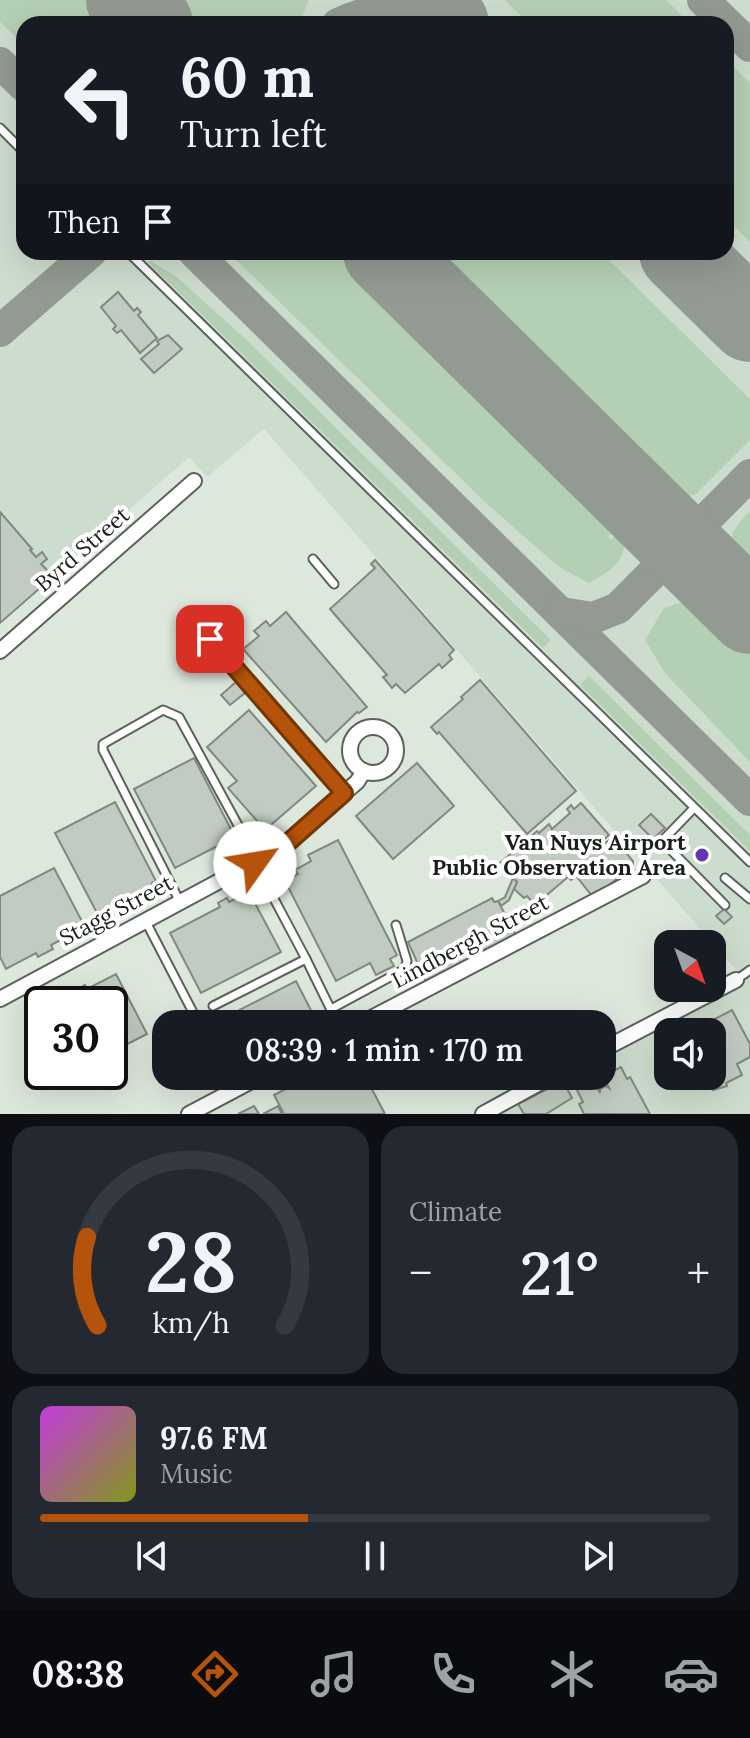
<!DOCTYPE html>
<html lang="en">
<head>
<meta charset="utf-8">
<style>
  :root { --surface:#171b24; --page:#242831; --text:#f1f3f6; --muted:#9ea1a6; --line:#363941; --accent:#b45309 }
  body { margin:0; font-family:Lora,serif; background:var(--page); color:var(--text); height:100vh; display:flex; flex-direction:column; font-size:30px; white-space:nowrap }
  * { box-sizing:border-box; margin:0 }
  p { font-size:26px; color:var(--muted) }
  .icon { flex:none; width:44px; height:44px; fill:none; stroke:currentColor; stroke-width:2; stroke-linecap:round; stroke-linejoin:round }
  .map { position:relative; height:1114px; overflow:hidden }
  .sheet { display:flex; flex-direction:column; gap:12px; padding:12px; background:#0d0f14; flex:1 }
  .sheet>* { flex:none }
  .guide { position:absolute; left:16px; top:16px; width:718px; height:244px; border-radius:24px; box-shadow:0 8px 32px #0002; background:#171b24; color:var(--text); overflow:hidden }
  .needle { width:52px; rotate:139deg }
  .buttons { position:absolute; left:654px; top:930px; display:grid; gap:16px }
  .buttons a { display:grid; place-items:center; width:72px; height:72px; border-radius:16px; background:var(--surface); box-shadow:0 8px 32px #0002; font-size:40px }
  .speed { position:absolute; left:24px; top:986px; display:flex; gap:16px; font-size:40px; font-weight:700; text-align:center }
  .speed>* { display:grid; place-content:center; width:104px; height:104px; border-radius:50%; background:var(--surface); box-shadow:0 8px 32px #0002; line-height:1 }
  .speed .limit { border:4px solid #111; border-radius:12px; background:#fff; color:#111 }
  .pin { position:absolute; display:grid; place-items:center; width:68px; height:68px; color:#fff; margin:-34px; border-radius:16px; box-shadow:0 4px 12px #0006 }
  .me { position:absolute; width:88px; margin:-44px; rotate:58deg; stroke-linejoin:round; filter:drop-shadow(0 0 6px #0008) }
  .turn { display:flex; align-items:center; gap:28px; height:168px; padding:0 32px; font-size:36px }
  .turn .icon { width:104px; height:104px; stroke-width:2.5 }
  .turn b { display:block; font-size:56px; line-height:68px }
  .then { display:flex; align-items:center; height:76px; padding:0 32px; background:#0003; gap:16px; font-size:30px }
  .big { font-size:60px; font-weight:600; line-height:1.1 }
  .sheet .widget { flex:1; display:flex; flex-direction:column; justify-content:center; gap:12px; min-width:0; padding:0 28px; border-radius:24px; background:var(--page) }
  .sheet .dial { align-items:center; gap:0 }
  .dial svg { height:208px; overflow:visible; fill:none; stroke:var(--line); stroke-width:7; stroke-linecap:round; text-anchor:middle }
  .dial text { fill:var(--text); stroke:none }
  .song { display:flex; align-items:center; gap:24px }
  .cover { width:96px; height:96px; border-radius:12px; background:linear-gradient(135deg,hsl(290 70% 55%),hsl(70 70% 35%)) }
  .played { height:8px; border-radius:4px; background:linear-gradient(90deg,var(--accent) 40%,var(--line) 40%) }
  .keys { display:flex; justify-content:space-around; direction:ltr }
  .heat { display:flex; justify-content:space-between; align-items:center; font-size:44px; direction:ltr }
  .sheet .tiles { flex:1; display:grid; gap:12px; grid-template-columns:1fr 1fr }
  .widget:last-child { grid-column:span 2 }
  .trip { position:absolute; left:152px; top:1010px; width:464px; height:80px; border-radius:24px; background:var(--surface); box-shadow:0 8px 32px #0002; font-weight:600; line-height:80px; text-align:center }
  .menu { display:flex; height:128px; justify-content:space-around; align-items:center; background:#090b0e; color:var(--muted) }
  .menu .icon { width:56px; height:56px }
  .menu .selected { color:var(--accent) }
  .menu b { font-size:36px; color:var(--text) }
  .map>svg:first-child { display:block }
  .built { fill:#cdddcd; fill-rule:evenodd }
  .green { fill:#b4d0b4 }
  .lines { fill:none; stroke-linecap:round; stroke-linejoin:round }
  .taxiway { stroke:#929a92; stroke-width:32 }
  .runway { stroke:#929a92; stroke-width:82 }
  .building { fill:#c1cbc1; stroke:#808980; stroke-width:2 }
  .service-casing { stroke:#5a635a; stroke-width:11 }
  .minor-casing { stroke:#5a635a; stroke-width:18 }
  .service { stroke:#fff; stroke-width:7 }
  .minor { stroke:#fff; stroke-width:14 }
  .route-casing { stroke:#753606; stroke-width:20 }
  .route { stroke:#b45309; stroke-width:14 }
  .poi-dot { fill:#6437af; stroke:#fff; stroke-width:3 }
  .labels { text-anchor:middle; stroke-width:8; stroke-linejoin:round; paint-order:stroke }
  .street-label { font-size:22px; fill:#1b1f1b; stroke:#fff }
  .poi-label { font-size:22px; font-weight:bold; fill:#1b1f1b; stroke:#fff; text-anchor:end }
</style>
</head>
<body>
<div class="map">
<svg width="750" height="1114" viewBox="0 0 750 1114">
  <rect width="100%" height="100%" fill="#dde8dd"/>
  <!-- built -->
  <path class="built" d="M 0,0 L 750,0 L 750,1114 L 494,1114 L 567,1076 L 602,1076 L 602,1058 L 742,984 L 736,970 L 714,945 L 264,429 L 207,477 L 189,457 L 0,623 ZM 24,24 L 726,24 L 726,252 L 24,252 ZM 668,1032 L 712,1032 L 712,1076 L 668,1076 Z"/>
  <!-- green -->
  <g class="green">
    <path d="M 0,0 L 88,0 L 113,24 L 24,24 L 24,45 L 0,22 Z"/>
    <path d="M 166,0 L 309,0 L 299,24 L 190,24 Z"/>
    <path d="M 505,0 L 666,0 L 690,24 L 529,24 Z"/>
    <path d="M 726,59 L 750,83 L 750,242 L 726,218 Z"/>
    <path d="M 228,252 L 343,252 L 621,523 L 608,537 L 611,540 L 621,530 C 632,558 611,571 589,583 L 559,567 L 488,505 Z"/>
    <path d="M 424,252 L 601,252 L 750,399 L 750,440 L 695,495 L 682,496 L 664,488 Z"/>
    <path d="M 151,261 L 178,278 L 249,342 L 551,640 L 543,648 L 149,263 Z"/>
    <path d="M 750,511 L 750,573 C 724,548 725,536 750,511 Z"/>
    <path d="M 682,602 L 700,607 L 703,604 L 750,650 L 750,762 L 665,673 L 645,640 L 664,608 Z"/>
    <path d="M 589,676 L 750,835 L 750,851 L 580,685 Z"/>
  </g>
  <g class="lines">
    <!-- taxiway -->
    <g class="taxiway">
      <path d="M 703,0 L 750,46"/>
      <path d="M 338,24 C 372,7 408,7 441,24"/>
      <path d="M 0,63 L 24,86"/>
      <path d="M 194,252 L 750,800"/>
      <path d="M 0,331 L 91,252"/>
      <path d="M 658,522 C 674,534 686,537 703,524"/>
      <path d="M 663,564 C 680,554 691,559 707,570"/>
      <path d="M 561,613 L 593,618 L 618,608 L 750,475"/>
    </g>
    <!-- runway -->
    <g class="runway">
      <path d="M 127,0 L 152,24"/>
      <path d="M 424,0 L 448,24"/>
      <path d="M 384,252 L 750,613"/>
      <path d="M 680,252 L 750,321"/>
    </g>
  </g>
  <!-- building -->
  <g class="building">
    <path d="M 118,292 L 134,311 L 137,308 L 141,312 L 138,315 L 157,338 L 140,353 L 121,330 L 117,333 L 113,329 L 116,326 L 101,307 Z"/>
    <path d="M 168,335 L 182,349 L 154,373 L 141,359 L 159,344 L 157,341 Z"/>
    <path d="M 0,512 L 32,549 L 30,550 L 36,557 L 42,552 L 47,559 L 41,564 L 48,571 L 54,572 L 57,575 L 54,582 L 48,581 L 0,623 Z"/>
    <path d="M 375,560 L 454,650 L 449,655 L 452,659 L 442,668 L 439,664 L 405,693 L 396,684 L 392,688 L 383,677 L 387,675 L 330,609 L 375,568 L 371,564 Z"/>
    <path d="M 286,612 L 367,707 L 359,713 L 357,712 L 326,742 L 243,649 L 259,636 L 254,631 L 266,621 L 270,626 Z"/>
    <path d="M 480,680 L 576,791 L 527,834 L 439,732 L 437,734 L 431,727 L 463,699 L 461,697 Z"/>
    <path d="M 236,682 L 245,693 L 230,705 L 221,695 Z"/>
    <path d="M 249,710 L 316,786 L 265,830 L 228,788 L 237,781 L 207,747 Z"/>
    <path d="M 194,758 L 235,837 L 175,868 L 134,789 Z"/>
    <path d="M 417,763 L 454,806 L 393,859 L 356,816 Z"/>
    <path d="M 115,802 L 156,881 L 152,883 L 153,886 L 97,913 L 55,833 Z"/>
    <path d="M 581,803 L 609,835 L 591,851 L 593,852 L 613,837 L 633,861 L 633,865 L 600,893 L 592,896 L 576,876 L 571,880 L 568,877 L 535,905 L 527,896 L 524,898 L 514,889 L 517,882 L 500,863 L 537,831 L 539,833 L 549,824 L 552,829 L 570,813 L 567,809 L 571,805 L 574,809 Z"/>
    <path d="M 651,814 L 665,828 L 653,839 L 639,825 Z"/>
    <path d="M 338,840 L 397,955 L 390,959 L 394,966 L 376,975 L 370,963 L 336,981 L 285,881 L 298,874 L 295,870 L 311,861 L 308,855 Z"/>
    <path d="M 54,868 L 85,927 L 51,945 L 53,949 L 38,957 L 36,953 L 6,969 L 0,957 L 0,896 Z"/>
    <path d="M 513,878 L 517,882 L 509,900 L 501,906 L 498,901 L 505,897 Z"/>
    <path d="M 249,892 L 281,952 L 201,993 L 170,933 L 220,907 L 218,903 L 227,898 L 229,902 Z"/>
    <path d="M 492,898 L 494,902 L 498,901 L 517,937 L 427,984 L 408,942 Z"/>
    <path d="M 724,909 L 732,917 L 724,924 L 716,916 Z"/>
    <path d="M 116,974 L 147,1034 L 110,1053 L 110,1004 L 59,1004 L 66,1000 L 64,997 L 85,985 L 87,989 Z"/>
    <path d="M 296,981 L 318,1024 L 217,1024 L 216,1022 Z"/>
    <path d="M 732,1010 L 750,1044 L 750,1057 L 737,1064 L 742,1075 L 726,1083 L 727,1086 L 713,1090 L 703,1076 L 712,1076 L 712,1032 L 690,1032 Z"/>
    <path d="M 621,1067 L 627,1079 L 630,1077 L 650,1114 L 584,1114 L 579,1104 L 583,1102 L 577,1090 L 594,1081 L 600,1093 L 600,1089 L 606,1086 L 609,1088 L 603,1076 Z"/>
    <path d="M 311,1076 L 365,1076 L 385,1114 L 284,1114 L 274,1095 Z"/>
    <path d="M 563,1081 L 572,1098 L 546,1114 L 524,1114 L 518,1104 Z"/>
    <path d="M 254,1106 L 259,1114 L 238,1114 Z"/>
    <path d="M 278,1106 L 282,1114 L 263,1114 Z"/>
  </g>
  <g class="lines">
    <defs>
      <g id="service">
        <path d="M 0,128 L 24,152"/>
        <path d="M 128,252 L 750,862"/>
        <path d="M 313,559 L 334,584"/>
        <path d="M 210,639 L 344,793"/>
        <path d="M 694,808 L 662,841 L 725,905"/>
        <path d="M 725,878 L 750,899"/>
        <path d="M 180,902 L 103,750 L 103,744 L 163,710 L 179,717 L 251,849 L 255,863 L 306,959 L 213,1006"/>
        <path d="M 145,920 L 199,1024"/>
        <path d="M 306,959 L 338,1024"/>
        <path d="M 736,980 L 750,970"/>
        <path d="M 331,1009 L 405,969 L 407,961 L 396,925"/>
      </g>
      <g id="minor">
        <path d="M 0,651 L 194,481"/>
        <circle cx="373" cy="750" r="23"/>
        <path d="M 0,999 L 279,849 L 357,782 L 364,771"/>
        <path d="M 360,1024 L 643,876"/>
        <path d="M 602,1050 L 736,980"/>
        <path d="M 189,1114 L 261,1076"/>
        <path d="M 483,1114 L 552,1076"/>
      </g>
    </defs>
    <!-- service casing -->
    <use href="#service" class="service-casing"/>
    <!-- minor casing -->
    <use href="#minor" class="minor-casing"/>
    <!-- service -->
    <use href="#service" class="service"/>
    <!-- minor -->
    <use href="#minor" class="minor"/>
  </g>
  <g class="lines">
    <defs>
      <path id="route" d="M 210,639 L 344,793 L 291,840 L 255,863"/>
    </defs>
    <!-- route casing -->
    <use href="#route" class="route-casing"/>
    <!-- route -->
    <use href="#route" class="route"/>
  </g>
  <!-- markers -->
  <circle class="poi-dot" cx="702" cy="855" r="8"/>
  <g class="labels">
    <!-- street labels -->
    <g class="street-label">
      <text transform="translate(82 549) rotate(-41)" y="8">Byrd Street</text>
      <text transform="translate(116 910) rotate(-28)" y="8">Stagg Street</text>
      <text transform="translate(470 941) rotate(-28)" y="8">Lindbergh Street</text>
    </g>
    <!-- poi labels -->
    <g class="poi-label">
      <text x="686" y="850">Van Nuys Airport<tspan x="686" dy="25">Public Observation Area</tspan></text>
    </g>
  </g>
</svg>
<div class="buttons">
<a><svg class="needle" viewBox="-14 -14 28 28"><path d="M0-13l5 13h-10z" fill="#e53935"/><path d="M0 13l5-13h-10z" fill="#9ea1a6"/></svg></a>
<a><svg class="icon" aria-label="sound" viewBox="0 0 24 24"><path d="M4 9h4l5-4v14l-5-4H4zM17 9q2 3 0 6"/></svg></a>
</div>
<div class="speed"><div class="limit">30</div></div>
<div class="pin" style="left:210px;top:639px;background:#d93025"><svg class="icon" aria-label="arrive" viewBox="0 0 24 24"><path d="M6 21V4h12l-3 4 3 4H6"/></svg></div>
<svg class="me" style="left:255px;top:863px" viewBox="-20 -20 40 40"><circle r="19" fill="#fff"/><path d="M0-13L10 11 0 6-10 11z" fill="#b45309"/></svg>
<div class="trip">08:39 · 1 min · 170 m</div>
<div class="guide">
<div class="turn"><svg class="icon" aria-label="left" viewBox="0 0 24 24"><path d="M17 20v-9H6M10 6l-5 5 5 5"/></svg><div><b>60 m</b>Turn left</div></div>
<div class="then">Then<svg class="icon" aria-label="arrive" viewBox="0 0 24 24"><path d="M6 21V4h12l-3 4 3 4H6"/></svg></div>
</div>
</div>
<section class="sheet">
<div class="tiles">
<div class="widget dial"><svg viewBox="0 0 100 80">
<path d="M14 69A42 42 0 1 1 86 69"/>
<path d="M14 69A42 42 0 0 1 10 35" stroke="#b45309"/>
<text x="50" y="56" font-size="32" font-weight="700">28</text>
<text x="50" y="72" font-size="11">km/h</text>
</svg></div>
<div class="widget"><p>Climate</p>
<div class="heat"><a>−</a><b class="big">21°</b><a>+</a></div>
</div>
<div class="widget">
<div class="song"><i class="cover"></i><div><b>97.6 FM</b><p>Music</p></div></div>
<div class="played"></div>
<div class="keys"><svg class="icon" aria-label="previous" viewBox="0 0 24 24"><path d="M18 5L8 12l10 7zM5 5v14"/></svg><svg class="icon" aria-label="pause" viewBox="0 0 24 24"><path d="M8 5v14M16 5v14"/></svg><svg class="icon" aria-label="next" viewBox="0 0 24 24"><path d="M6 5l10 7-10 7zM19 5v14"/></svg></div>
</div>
</div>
</section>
<nav class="menu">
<b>08:38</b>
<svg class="icon selected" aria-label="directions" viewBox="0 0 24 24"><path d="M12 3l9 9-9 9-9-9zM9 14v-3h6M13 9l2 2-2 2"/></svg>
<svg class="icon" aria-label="music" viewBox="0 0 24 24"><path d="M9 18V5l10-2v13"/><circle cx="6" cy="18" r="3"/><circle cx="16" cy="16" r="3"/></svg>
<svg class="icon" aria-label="phone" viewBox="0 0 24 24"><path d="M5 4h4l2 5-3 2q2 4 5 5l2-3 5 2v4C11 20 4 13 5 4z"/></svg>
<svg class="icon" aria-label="climate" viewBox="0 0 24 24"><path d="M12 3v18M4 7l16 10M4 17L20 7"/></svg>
<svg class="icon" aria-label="car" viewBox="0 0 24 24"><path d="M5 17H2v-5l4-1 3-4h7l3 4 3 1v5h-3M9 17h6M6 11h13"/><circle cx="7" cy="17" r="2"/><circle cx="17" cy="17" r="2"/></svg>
</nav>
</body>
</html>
